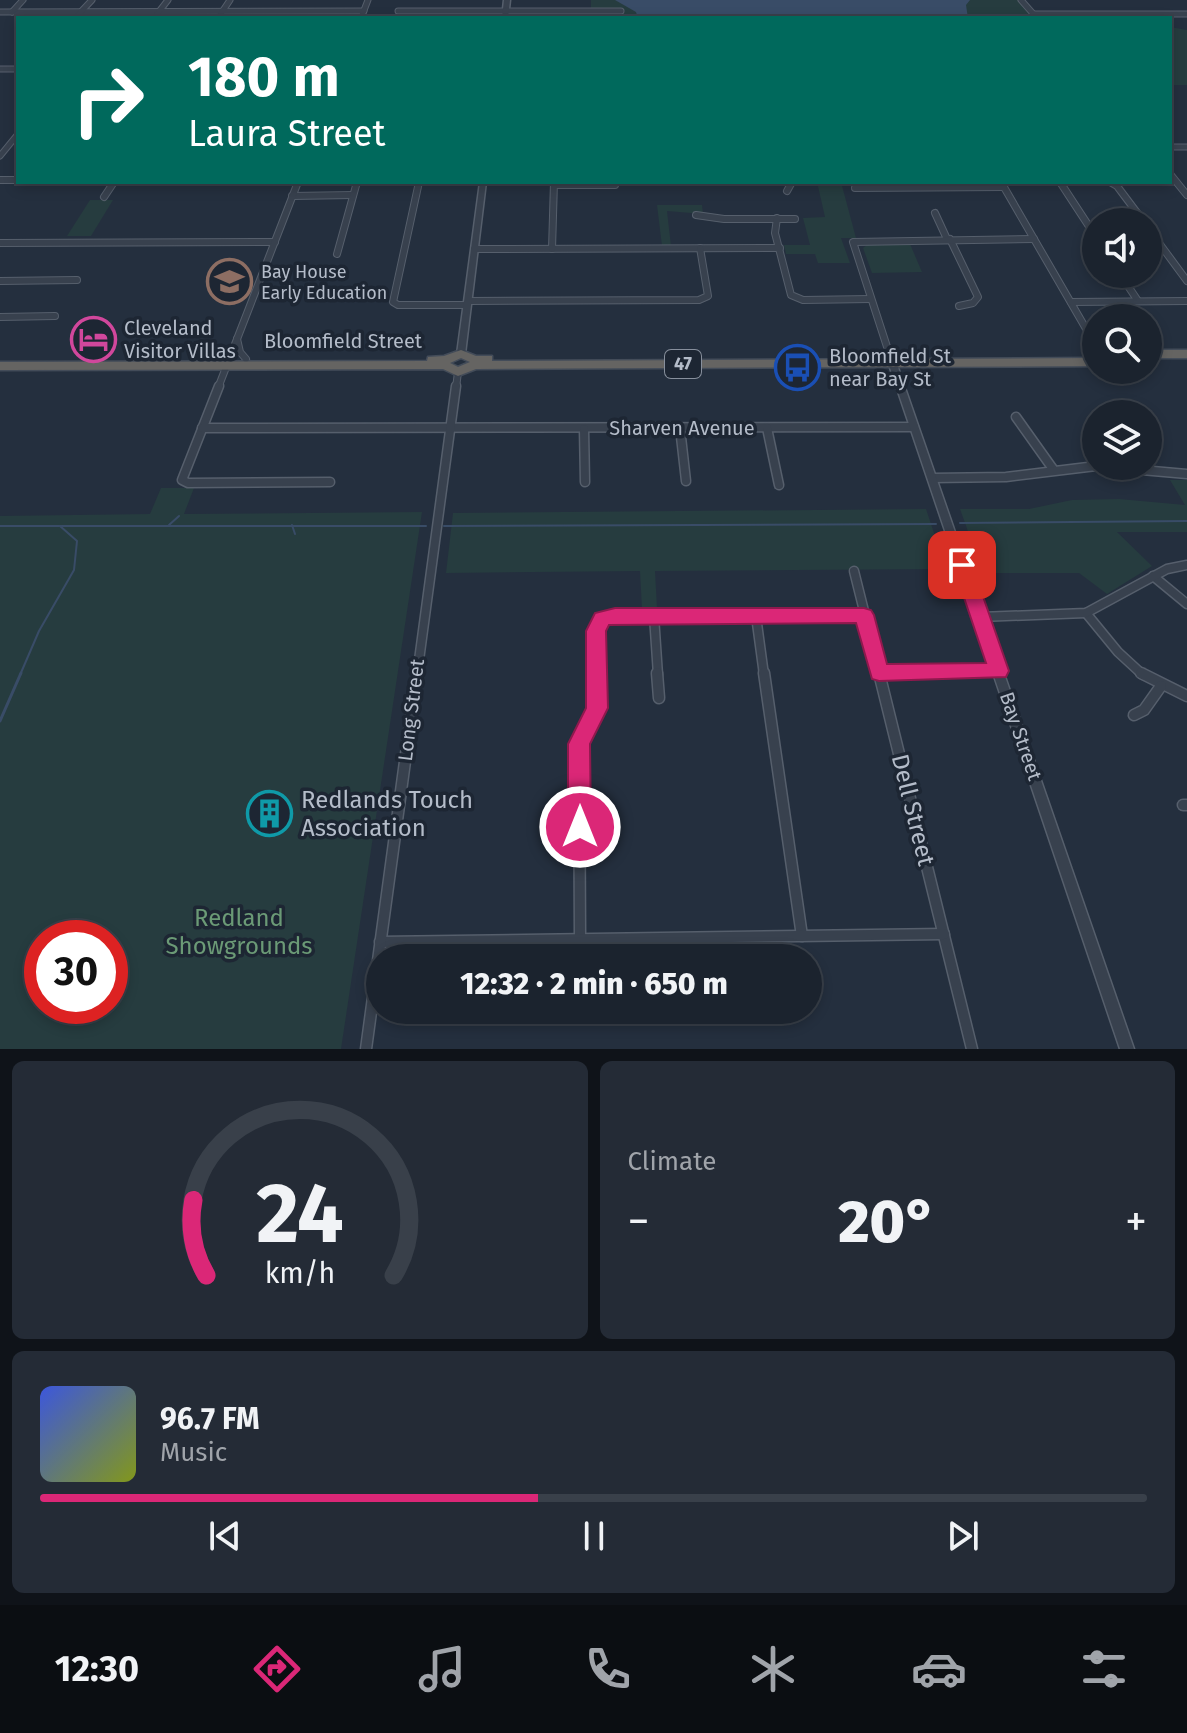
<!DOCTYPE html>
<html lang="en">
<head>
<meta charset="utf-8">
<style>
  :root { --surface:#1b232e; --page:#242b36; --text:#f1f3f6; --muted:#a0a4aa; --line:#39404a; --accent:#db2777 }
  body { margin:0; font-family:"Fira Sans",sans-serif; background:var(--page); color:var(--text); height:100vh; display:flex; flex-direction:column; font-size:30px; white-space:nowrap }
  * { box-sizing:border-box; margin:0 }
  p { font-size:26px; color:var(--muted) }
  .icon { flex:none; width:44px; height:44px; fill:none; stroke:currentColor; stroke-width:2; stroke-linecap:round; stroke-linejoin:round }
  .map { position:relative; height:1049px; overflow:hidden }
  .panel { display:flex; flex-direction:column; gap:12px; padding:12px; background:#0f1319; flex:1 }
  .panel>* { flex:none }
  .hud { position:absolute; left:16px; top:16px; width:1156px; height:168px; border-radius:0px; box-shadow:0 4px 12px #0003,0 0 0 2px var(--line); background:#00695c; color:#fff; overflow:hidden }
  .controls { position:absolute; left:1082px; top:208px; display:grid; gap:16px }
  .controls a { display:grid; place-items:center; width:80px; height:80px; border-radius:50%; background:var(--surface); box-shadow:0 4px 12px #0003,0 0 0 2px var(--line); font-size:40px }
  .speed { position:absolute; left:24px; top:920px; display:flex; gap:16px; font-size:40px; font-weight:700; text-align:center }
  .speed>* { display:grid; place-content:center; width:104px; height:104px; border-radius:50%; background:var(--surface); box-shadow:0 4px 12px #0003,0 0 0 2px var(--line); line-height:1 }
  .speed .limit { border:12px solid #d22; background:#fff; color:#111 }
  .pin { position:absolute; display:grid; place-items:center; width:68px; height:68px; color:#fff; margin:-34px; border-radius:16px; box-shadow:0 4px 12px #0006 }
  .me { position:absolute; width:88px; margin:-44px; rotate:0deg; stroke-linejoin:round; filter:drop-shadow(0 0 6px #0008) }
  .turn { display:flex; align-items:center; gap:28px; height:168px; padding:0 40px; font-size:36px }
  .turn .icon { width:104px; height:104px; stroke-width:2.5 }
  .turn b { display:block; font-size:56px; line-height:68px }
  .big { font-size:60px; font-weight:800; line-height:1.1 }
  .panel .tile { flex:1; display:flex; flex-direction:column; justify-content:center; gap:12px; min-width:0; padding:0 28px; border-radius:12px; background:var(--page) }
  .panel .dial { align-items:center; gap:0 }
  .dial svg { height:208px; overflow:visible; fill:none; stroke:var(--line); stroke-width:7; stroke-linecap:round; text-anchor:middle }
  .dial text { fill:var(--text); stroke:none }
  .song { display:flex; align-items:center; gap:24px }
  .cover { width:96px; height:96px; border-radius:12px; background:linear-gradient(135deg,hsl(230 70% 55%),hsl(70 70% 35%)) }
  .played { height:8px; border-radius:4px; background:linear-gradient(90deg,var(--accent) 45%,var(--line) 45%) }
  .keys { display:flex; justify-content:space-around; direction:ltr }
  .heat { display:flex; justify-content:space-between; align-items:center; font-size:44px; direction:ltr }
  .panel .tiles { flex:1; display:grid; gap:12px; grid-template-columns:1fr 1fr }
  .tile:last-child { grid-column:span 2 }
  .trip { position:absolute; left:366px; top:944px; width:456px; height:80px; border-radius:40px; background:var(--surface); box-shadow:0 4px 12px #0003,0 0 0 2px var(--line); font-weight:800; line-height:80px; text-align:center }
  .menu { display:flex; height:128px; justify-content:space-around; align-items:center; background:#0b0e12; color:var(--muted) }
  .menu .icon { width:56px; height:56px }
  .menu .active { color:var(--accent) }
  .menu b { font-size:36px; color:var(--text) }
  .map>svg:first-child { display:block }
  .green { fill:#263c3f; fill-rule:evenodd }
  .water { fill:#394c67 }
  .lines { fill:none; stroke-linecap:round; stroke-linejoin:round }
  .stream-far1 { stroke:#394c67; stroke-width:2 }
  .stream { stroke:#394c67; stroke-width:3 }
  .minor-far3-casing { stroke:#565f6c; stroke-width:7 }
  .minor-far2-casing { stroke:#565f6c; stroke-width:8 }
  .minor-far1-casing { stroke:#565f6c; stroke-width:11 }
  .minor-casing { stroke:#565f6c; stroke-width:13 }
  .tertiary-casing { stroke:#565f6c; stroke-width:3 }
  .trunk-casing { stroke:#434c59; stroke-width:3 }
  .minor-far3 { stroke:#38414e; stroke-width:5 }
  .minor-far2 { stroke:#38414e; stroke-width:6 }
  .minor-far1 { stroke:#38414e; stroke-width:8 }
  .minor { stroke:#38414e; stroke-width:10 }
  .tertiary { fill:#38414e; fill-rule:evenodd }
  .trunk { fill:#656462; fill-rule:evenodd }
  .route { fill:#db2777; stroke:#8e194d; stroke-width:2 }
  .labels { text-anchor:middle; stroke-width:7; stroke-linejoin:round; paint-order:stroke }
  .far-poi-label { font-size:18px; fill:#b4bcc9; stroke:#1d2633; text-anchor:start }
  .shield { fill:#1d2633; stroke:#878f9c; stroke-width:2 }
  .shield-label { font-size:18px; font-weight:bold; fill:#b4bcc9 }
  .poi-label { font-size:20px; fill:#b4bcc9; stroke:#1d2633; text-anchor:start }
  .street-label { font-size:20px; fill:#b4bcc9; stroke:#1d2633 }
  .near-poi-label { font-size:24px; fill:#b4bcc9; stroke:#1d2633; text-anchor:start }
  .near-street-label { font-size:24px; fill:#b4bcc9; stroke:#1d2633 }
  .near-park-label { font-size:24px; fill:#6b9a76; stroke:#1d2633 }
</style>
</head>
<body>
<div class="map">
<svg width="1187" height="1049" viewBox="0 0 1187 1049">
  <rect width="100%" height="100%" fill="#242f3e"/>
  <!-- green -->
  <g class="green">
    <path d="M 591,0 L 1021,0 L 1036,18 L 604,18 L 591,9 Z"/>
    <path d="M 1170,27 L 1187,30 L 1187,85 L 1170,85 Z"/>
    <path d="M 817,182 L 841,182 L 856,238 L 841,238 L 850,263 L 818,263 L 815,254 L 786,254 L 784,245 L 810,245 L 803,218 L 825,217 Z"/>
    <path d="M 90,200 L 113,200 L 91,236 L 67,236 Z"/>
    <path d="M 657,205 L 702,205 L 703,214 L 667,211 L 671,246 L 662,246 Z"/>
    <path d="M 868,244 L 910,244 L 922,272 L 872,273 L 863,248 Z"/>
    <path d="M 1170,480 L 1187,480 L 1187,532 L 1117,532 L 1152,566 L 1107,594 L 1079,573 L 983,573 L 960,509 L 1029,509 L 1072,500 L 1119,499 L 1185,505 Z"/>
    <path d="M 161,488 L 194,488 L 184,514 L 422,512 L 341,1049 L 0,1049 L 0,516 L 150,514 ZM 42,938 L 110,938 L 110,1006 L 42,1006 Z"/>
    <path d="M 926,509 L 946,569 L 655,571 L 657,608 L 642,609 L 640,571 L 446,573 L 453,513 Z"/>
  </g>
  <!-- water -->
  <path class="water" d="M 615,0 L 970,0 L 966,5 L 968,18 L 638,18 L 636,12 Z"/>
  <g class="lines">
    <!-- stream-far1 -->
    <g class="stream-far1">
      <path d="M 960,523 L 1187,521"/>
      <path d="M 169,525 L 179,516"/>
      <path d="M 292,525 L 295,534"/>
      <path d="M 0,526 L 426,526"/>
      <path d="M 444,526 L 936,524"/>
      <path d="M 20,675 L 39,631 L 74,570 L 77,541 L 60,526"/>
    </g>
    <!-- stream -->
    <path class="stream" d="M 0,721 L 21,673"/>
    <defs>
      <g id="minor-far3">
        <path d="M 1021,0 L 1036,17"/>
        <path d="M 398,11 L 621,11"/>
        <path d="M 0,12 L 364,11"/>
        <path d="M 12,12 L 23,0"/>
        <path d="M 1033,14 L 1187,14"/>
        <path d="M 75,18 L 92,0"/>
        <path d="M 154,18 L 168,0"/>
        <path d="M 218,18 L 230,0"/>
        <path d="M 361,18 L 368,0"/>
        <path d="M 0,69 L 18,69"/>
        <path d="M 1170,147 L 1187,147"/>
        <path d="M 0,156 L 18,134"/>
      </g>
      <g id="minor-far2">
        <path d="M 1170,174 L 1187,195"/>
        <path d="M 0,180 L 18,180"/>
        <path d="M 419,182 L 393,302 L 398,305 L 467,305"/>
        <path d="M 1001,182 L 1096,346"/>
        <path d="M 1060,182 L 1096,237"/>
        <path d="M 1110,182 L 1117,186 L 1144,222"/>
        <path d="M 554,185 L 615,185"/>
        <path d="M 855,188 L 1004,187"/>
        <path d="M 787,191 L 792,182"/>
        <path d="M 292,196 L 353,195"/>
        <path d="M 104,197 L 114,182"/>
        <path d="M 935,213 L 947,239"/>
        <path d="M 696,215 L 724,219 L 795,219"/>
        <path d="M 777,218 L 775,233 L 791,295 L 803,300 L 870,299"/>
        <path d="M 1148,228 L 1187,281"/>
        <path d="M 950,239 L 978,297 L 973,303 L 959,306"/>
        <path d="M 0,243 L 275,242"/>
        <path d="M 474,249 L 780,248"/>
        <path d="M 552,249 L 554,182"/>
        <path d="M 337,254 L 357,182"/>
        <path d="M 1120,274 L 1138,301"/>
        <path d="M 0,281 L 77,280"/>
        <path d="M 468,301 L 699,300 L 708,296 L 700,248"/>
        <path d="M 1071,302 L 1187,301"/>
        <path d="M 0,317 L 55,316"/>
        <path d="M 237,339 L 240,352 L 246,359"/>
        <path d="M 890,356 L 853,242 L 1034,239"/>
        <path d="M 218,388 L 298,182"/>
        <path d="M 456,388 L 458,372"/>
      </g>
      <g id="minor-far1">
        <path d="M 219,386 L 182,480 L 188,483 L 330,482"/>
        <path d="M 1016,417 L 1053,469"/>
        <path d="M 202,428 L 914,427"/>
        <path d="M 680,428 L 686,481"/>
        <path d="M 767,428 L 779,485"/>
        <path d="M 584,429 L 585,482"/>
        <path d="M 1096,466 L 1187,474"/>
        <path d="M 932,478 L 1006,477 L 1096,466"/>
        <path d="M 854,571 L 880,675"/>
        <path d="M 1153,576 L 1187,604"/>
        <path d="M 1086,613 L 1118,652 L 1143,675"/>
        <path d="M 654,616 L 658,675"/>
        <path d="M 756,616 L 764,675"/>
        <path d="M 980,617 L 1086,613 L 1167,569 L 1187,565"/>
        <path d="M 879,673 L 999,671"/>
        <path d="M 417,675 L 456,386"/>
        <path d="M 597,675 L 596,631 L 602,619 L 615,616 L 864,615"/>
      </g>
      <g id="minor">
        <path d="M 657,673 L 659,698"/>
        <path d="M 764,673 L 802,936"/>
        <path d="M 879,673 L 972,1049"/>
        <path d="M 879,673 L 898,673"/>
        <path d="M 1141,673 L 1187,696"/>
        <path d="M 1134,715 L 1144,710 L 1161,686"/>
        <path d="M 1183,805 L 1187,805"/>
        <path d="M 580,937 L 579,744 L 597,708 L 597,673"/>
        <path d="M 380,942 L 944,934"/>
        <path d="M 366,1049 L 417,673"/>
      </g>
      <g id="tertiary">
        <path d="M 504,0 L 510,0 L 508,18 L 502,18 Z"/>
        <path d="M 480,182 L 486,182 L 465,354 L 461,357 L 457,354 Z"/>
        <path d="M 890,353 L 894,356 L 1134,1049 L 1120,1049 L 886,356 Z"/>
      </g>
      <g id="trunk">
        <path d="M 461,350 L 476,356 L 492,356 L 492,361 L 1096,358 L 1096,366 L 476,369 L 458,376 L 443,369 L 0,370 L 0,362 L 427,361 L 428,357 L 444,356 ZM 461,358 L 470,362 L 458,367 L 450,363 Z"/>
        <rect x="1148" y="350" width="39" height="8"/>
      </g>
    </defs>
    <!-- minor-far3 casing -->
    <use href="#minor-far3" class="minor-far3-casing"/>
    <!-- minor-far2 casing -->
    <use href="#minor-far2" class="minor-far2-casing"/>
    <!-- minor-far1 casing -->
    <use href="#minor-far1" class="minor-far1-casing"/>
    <!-- minor casing -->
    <use href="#minor" class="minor-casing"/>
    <!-- tertiary casing -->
    <use href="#tertiary" class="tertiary-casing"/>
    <!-- trunk casing -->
    <use href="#trunk" class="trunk-casing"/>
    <!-- minor-far3 -->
    <use href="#minor-far3" class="minor-far3"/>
    <!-- minor-far2 -->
    <use href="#minor-far2" class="minor-far2"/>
    <!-- minor-far1 -->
    <use href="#minor-far1" class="minor-far1"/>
    <!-- minor -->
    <use href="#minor" class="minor"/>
    <!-- tertiary -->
    <use href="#tertiary" class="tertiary"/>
    <!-- trunk -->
    <use href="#trunk" class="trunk"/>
  </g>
  <!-- route -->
  <path class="route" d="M 962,558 L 972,565 L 1009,671 L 1006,677 L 879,681 L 872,679 L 856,623 L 609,625 L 606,631 L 608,708 L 590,744 L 591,827 L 588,834 L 580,837 L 571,834 L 568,827 L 568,744 L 586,708 L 586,631 L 595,613 L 615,608 L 864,608 L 871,610 L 874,615 L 887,664 L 986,663 L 953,565 Z"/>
  <!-- icons -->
  <defs>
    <symbol id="school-ring" viewBox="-11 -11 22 22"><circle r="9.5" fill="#1d2633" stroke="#8d6e63" stroke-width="1.5"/><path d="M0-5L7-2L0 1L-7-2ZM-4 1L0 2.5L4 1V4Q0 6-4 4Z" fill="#8d6e63"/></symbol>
    <symbol id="hotel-ring" viewBox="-11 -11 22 22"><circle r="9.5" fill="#1d2633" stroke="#d1479c" stroke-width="1.5"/><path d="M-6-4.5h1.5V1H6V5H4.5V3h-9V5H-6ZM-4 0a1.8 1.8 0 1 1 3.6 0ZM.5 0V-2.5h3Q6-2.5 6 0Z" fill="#d1479c"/></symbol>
    <symbol id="bus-ring" viewBox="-11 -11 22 22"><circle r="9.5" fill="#1d2633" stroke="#1a4fb4" stroke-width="1.5"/><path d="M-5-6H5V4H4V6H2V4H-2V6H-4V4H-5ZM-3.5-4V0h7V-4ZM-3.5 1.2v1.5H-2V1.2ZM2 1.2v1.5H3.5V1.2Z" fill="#1a4fb4"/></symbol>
    <symbol id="building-ring" viewBox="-11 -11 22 22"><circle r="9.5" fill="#1d2633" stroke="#0f9aa8" stroke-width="1.5"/><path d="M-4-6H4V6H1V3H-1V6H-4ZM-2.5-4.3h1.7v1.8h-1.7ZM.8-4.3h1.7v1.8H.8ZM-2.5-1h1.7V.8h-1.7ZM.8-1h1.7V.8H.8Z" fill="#0f9aa8"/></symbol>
  </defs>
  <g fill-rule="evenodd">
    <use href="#school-ring" x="204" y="256" width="51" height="51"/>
    <use href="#hotel-ring" x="68" y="314" width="51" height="51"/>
    <use href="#bus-ring" x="772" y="342" width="51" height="51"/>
    <use href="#building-ring" x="244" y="788" width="51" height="51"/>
  </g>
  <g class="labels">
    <!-- far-poi labels -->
    <g class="far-poi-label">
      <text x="261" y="278">Bay House<tspan x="261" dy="21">Early Education</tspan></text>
    </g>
    <!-- shield labels -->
    <rect class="shield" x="665" y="350" width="36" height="28" rx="6"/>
    <g class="shield-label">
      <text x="683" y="370">47</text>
    </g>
    <!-- poi labels -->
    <g class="poi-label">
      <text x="124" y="335">Cleveland<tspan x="124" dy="23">Visitor Villas</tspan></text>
      <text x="829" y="363">Bloomfield St<tspan x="829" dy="23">near Bay St</tspan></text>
    </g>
    <!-- street labels -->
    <g class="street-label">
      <text x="343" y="348">Bloomfield Street</text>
      <text x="682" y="435">Sharven Avenue</text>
      <text transform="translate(411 710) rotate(-83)" y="7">Long Street</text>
      <text transform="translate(1021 736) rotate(71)" y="7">Bay Street</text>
    </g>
    <!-- near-poi labels -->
    <g class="near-poi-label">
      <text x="301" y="808">Redlands Touch<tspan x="301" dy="28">Association</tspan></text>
    </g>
    <!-- near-street labels -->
    <g class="near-street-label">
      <text transform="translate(913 810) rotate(76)" y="8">Dell Street</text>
    </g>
    <!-- near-park labels -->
    <g class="near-park-label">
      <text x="239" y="926">Redland<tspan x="239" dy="28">Showgrounds</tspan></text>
    </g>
  </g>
</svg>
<div class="controls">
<a><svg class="icon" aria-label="sound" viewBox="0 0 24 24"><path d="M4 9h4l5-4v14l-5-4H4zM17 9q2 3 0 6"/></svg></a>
<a><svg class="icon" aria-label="search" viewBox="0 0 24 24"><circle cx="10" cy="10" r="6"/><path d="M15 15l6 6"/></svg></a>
<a><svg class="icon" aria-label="layers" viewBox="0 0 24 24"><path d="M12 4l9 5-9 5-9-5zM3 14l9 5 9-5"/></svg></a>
</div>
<div class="speed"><div class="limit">30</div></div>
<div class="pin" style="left:962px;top:565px;background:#d93025"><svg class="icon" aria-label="arrive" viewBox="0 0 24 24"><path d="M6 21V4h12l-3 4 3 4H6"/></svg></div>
<svg class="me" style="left:580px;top:827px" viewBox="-20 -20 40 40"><circle r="17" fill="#db2777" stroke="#fff" stroke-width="3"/><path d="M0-11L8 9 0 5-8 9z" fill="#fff"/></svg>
<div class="trip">12:32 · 2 min · 650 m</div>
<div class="hud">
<div class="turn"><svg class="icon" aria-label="right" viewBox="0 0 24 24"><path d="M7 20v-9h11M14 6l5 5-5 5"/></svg><div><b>180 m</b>Laura Street</div></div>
</div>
</div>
<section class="panel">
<div class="tiles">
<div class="tile dial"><svg viewBox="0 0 100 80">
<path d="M14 69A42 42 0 1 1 86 69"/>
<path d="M14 69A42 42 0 0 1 9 40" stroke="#db2777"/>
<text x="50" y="56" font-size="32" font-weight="700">24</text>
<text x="50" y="72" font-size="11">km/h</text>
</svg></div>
<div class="tile"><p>Climate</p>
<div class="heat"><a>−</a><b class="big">20°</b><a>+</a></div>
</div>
<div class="tile">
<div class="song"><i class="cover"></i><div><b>96.7 FM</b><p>Music</p></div></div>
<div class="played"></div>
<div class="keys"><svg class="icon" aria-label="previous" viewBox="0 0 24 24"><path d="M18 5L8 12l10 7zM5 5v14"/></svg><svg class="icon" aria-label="pause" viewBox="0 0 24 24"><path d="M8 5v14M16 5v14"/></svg><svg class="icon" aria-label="next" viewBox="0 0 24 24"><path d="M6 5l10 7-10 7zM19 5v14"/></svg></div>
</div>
</div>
</section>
<nav class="menu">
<b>12:30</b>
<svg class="icon active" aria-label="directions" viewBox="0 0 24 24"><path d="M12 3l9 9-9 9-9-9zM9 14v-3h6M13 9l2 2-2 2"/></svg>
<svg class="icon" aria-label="music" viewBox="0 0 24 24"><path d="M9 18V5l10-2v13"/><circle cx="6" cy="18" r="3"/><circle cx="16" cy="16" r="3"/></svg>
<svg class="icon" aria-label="phone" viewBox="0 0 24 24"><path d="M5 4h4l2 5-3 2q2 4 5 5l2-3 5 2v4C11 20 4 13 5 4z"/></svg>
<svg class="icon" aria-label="climate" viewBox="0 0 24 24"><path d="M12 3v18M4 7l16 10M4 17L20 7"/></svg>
<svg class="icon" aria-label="car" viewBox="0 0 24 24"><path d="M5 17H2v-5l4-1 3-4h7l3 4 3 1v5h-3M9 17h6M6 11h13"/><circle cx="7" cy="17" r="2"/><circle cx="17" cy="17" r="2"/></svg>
<svg class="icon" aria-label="filters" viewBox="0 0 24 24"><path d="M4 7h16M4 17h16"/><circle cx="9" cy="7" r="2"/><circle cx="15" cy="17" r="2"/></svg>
</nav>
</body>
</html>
